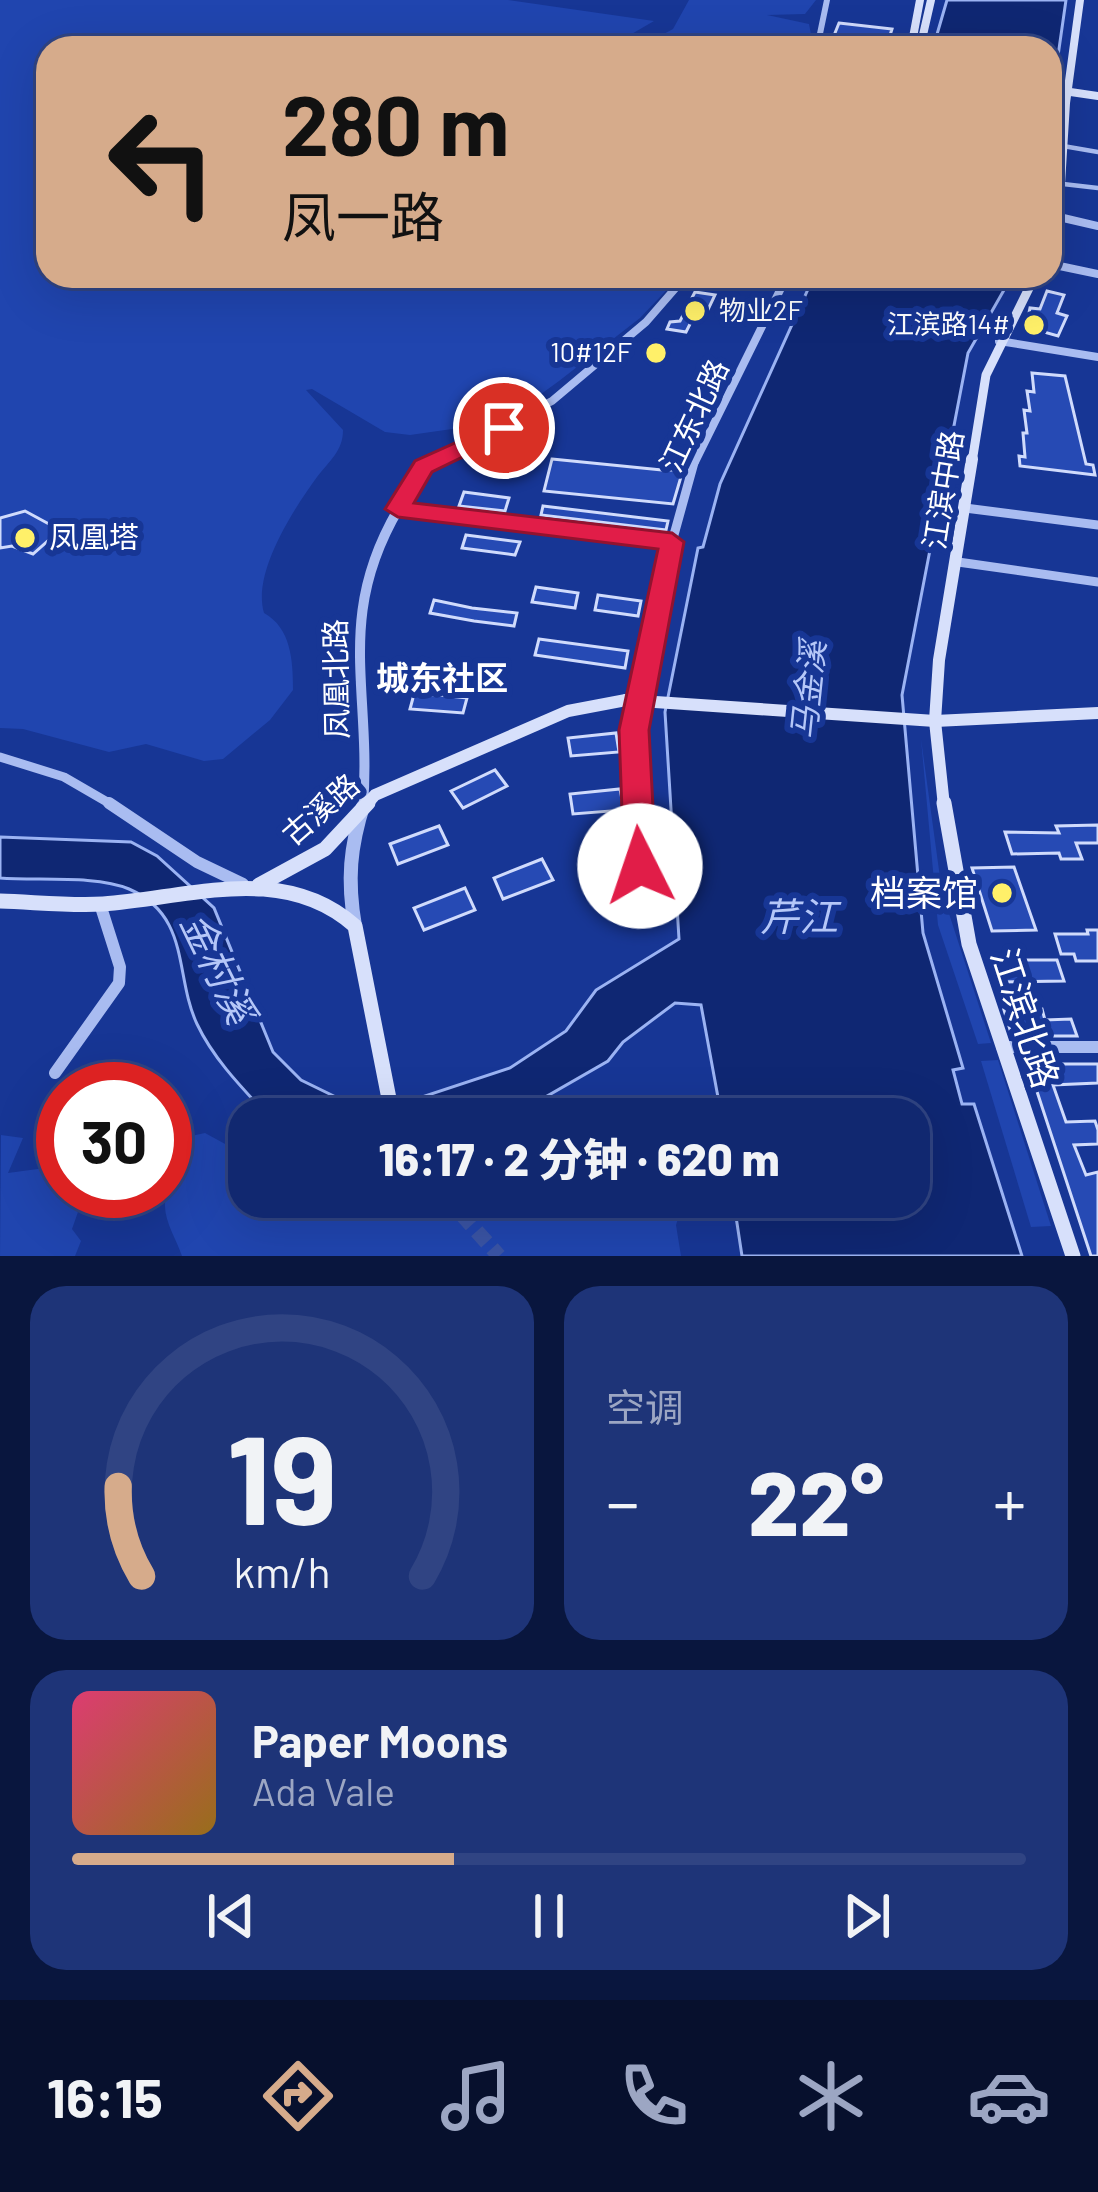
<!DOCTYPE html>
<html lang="zh">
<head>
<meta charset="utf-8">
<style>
  :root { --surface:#112870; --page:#1e3478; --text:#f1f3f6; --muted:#9ca6c3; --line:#304483; --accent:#d6ab8b }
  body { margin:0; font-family:Barlow,"Noto Sans SC",sans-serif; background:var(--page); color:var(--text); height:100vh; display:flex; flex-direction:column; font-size:45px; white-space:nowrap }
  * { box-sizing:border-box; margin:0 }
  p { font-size:39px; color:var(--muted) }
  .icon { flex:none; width:66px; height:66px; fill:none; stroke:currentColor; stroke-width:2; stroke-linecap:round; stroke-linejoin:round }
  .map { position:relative; height:1256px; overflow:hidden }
  .drawer { display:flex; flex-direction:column; gap:30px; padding:30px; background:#09163e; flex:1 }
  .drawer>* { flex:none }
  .hud { position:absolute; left:36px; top:36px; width:1026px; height:252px; border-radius:36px; box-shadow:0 12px 48px #0002,0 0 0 3px var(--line); background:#d6ab8b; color:#111; overflow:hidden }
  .speed { position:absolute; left:36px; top:1062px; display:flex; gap:24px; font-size:60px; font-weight:700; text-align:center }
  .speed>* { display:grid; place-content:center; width:156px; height:156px; border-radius:50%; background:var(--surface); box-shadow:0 12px 48px #0002,0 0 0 3px var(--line); line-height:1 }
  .speed .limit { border:18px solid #d22; background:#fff; color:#111 }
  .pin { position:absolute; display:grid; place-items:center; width:102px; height:102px; color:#fff; margin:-51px; border:6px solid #fff; border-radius:50%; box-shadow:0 3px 12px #0007 }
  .me { position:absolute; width:132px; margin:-66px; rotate:356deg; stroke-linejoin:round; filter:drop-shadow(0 0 9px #0008) }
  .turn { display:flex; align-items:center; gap:42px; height:252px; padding:0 48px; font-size:54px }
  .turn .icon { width:156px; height:156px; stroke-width:2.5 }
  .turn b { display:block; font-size:84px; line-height:102px }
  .big { font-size:90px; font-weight:800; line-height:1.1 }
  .drawer .card { flex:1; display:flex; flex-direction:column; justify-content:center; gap:18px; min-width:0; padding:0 42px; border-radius:36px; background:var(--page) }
  .drawer .dial { align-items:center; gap:0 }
  .dial svg { height:312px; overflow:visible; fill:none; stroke:var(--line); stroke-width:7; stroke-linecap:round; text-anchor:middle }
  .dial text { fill:var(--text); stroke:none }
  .song { display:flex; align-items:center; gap:36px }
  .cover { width:144px; height:144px; border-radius:18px; background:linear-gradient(135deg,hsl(340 70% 55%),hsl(40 70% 35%)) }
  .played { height:12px; border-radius:6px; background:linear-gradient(90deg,var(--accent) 40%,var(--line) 40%) }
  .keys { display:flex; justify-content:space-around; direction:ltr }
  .heat { display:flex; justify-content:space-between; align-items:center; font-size:66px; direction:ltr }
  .drawer .tiles { flex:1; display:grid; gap:30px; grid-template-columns:1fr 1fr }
  .card:last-child { grid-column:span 2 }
  .trip { position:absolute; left:228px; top:1098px; width:702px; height:120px; border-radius:36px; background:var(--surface); box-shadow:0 12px 48px #0002,0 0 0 3px var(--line); font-weight:800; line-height:120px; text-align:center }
  .tabs { display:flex; height:192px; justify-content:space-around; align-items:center; background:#07102d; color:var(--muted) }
  .tabs .icon { width:84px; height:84px }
  .tabs .current { color:var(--accent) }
  .tabs b { font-size:54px; color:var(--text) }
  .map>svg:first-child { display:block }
  .green { fill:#2045af }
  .water { fill:#0f2773; stroke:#9bb3f3; stroke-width:3 }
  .building { fill:#264ab4; stroke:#d0dbfc; stroke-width:3 }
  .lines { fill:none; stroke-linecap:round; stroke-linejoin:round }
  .secondary-tunnel { stroke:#3a54a5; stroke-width:15; stroke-dasharray:15 8; stroke-linecap:butt }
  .minor-far3 { stroke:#a9bcf1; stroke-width:4.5 }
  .minor-far2 { stroke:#a9bcf1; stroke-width:8 }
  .minor-far1 { stroke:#a9bcf1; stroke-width:9 }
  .minor { stroke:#a9bcf1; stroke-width:12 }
  .tertiary-far3 { stroke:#a9bcf1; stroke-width:6 }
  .tertiary-far2 { stroke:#a9bcf1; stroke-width:8 }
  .tertiary-far1 { stroke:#a9bcf1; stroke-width:10 }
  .tertiary { stroke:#a9bcf1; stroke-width:14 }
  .secondary-far3 { stroke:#d7e0fb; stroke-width:8 }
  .secondary-far2 { stroke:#d7e0fb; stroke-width:9 }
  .secondary-far1 { stroke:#d7e0fb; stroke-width:12 }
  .secondary { stroke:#d7e0fb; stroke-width:15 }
  .secondary-bridge { stroke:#d7e0fb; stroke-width:12 }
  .route { fill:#e11d48; stroke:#92132f; stroke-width:3 }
  .poi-dot { fill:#fff069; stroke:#173695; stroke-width:4.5 }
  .labels { text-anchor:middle; stroke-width:12; stroke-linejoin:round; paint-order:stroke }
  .far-poi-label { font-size:27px; fill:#fff; stroke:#173695; text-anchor:end }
  .street-label { font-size:30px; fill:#fff; stroke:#173695 }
  .poi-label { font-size:30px; fill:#fff; stroke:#173695; text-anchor:start }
  .neighbourhood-label { font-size:33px; font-weight:bold; fill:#fff; stroke:#173695 }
  .water-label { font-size:33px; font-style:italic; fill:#b5c7f8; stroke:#173695 }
  .near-poi-label { font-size:36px; fill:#fff; stroke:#173695; text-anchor:end }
  .near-street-label { font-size:36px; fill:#fff; stroke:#173695 }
  .near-water-label { font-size:39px; font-style:italic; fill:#b5c7f8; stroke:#173695 }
</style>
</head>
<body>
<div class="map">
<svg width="1098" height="1256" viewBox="0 0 1098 1256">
  <rect width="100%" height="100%" fill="#173695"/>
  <!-- green -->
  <g class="green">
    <path d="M 0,0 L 508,0 L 654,21 L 623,39 L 609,41 L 512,39 L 533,46 L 590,48 L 48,48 L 48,276 L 680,276 L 640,318 L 559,381 L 519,410 L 487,424 L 410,435 L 385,432 L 312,389 L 306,390 L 343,430 C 343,451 330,460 317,477 C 293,510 252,573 264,613 C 291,628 293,660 293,690 L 270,720 L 223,759 L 204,761 L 146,744 L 109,752 L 23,729 L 0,728 Z"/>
    <path d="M 689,0 L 816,0 L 805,14 L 767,15 L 809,24 L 813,45 L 638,48 L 673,29 Z"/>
    <path d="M 921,739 L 942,892 L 991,1043 L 978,1044 L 938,925 Z"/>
    <path d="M 998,1060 L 1051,1226 L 1031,1227 L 981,1061 Z"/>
    <path d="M 205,1133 L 249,1157 L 249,1197 L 377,1197 C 391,1209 404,1205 419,1197 L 685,1197 L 676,1225 L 681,1256 L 182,1256 C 177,1241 165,1222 165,1206 C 165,1183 186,1172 181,1148 L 191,1136 Z"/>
    <path d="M 1,1135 L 23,1138 L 8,1173 L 45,1168 L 63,1176 L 63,1191 L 76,1191 L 78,1212 L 72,1229 L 81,1241 L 75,1256 L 0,1256 Z"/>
  </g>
  <!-- water -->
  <g class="water">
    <path d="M 947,0 L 1066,0 L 1055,77 L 1050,81 L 1050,48 L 933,48 Z"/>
    <path d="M 814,276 L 1012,276 L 968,353 L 902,695 L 923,933 L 963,1068 L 953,1070 L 962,1104 L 974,1104 L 1022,1256 L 742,1256 L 733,1197 L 909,1197 L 909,1119 L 722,1119 L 701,1005 L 675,1003 L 623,1042 L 608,1061 L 507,1119 L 271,1119 C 244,1090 214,1060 197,1024 C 174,975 191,916 129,889 C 96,875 37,881 0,878 L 0,837 L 131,842 L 157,856 L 214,908 L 273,1052 L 301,1080 L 342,1100 L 362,1098 L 401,1104 L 510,1068 L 566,1031 L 596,990 L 679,939 L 665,712 L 698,548 L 703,547 L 720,484 Z"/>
  </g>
  <!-- building -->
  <g class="building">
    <path d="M 839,23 L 892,29 L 886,48 L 829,48 Z"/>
    <path d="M 1047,291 L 1064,295 L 1057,313 L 1067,316 L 1058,336 L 1026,327 L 1030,308 L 1040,309 Z"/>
    <path d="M 695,292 L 715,295 L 705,316 L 693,318 L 686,332 L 667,329 L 670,322 L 680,321 Z"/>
    <path d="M 1032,373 L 1065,376 L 1086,464 L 1093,465 L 1095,475 L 1020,466 L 1019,456 L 1025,457 L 1023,433 L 1027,433 L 1024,410 L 1030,411 L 1027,391 L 1034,392 Z"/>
    <path d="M 552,459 L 662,470 L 683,470 L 673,504 L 544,491 Z"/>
    <path d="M 464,492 L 509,498 L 505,511 L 459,506 Z"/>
    <path d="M 543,506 L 668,521 L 666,530 L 541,515 Z"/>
    <path d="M 25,511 L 60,530 L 33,554 L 12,546 L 0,548 L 0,518 Z"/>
    <path d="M 466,535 L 520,542 L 515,555 L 462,548 Z"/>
    <path d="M 536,587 L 578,593 L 575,608 L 532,602 Z"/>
    <path d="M 598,595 L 641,601 L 638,616 L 595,610 Z"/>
    <path d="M 434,600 L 472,608 L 517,613 L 514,626 L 474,621 L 430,613 Z"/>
    <path d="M 539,639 L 628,651 L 625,668 L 535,655 Z"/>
    <path d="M 414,694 L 441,695 L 467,698 L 463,713 L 410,709 Z"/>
    <path d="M 616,733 L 619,752 L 571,756 L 568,738 Z"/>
    <path d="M 495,770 L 507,786 L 463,808 L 451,791 Z"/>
    <path d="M 620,789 L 624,810 L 573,814 L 570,794 Z"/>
    <path d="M 1098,825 L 1098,843 L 1076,843 L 1082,859 L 1061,859 L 1059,853 L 1012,854 L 1005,832 L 1059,833 L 1056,826 Z"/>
    <path d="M 439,826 L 448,845 L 398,864 L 390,844 Z"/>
    <path d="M 542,859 L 553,880 L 503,899 L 494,878 Z"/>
    <path d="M 1014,867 L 1036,930 L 992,931 L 972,868 Z"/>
    <path d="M 465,888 L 475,910 L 424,930 L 414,908 Z"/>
    <path d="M 1087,930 L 1098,930 L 1098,961 L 1076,961 L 1074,954 L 1061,954 L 1055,934 L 1088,934 Z"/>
    <path d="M 990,960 L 1057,960 L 1064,981 L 996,982 Z"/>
    <path d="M 1042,1009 L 1045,1020 L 1071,1019 L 1077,1036 L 1012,1036 L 1004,1010 Z"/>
    <path d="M 1026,1058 L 1044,1058 L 1047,1064 L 1098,1064 L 1098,1083 L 1053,1085 L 1066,1122 L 1095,1121 L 1098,1130 L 1098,1144 L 1074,1145 L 1086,1175 L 1098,1172 L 1098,1256 L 1091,1256 Z"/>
  </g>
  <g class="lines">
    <!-- secondary-tunnel -->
    <path class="secondary-tunnel" d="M 446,1197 L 499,1256"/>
    <!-- minor-far3 -->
    <g class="minor-far3">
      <path d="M 1063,146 L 1098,152"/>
      <path d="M 1063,184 L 1098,188"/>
    </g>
    <!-- minor-far2 -->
    <g class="minor-far2">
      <path d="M 1059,217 L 1098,226"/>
      <path d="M 1050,264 L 1098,274"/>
      <path d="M 999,341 L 1098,357"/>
      <path d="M 695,462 L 787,276"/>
    </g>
    <!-- minor-far1 -->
    <g class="minor-far1">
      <path d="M 965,508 L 1098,525"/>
      <path d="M 958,562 L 1098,582"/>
      <path d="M 0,757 L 64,777 L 114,806"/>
      <path d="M 637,806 L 634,730 L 672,542 L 695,459"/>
    </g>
    <!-- minor -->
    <g class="minor">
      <path d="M 109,803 L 197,862 L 243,884"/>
      <path d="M 637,803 L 640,866"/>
      <path d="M 1002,1047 L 1098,1047"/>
      <path d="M 55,1073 L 119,983 L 120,967 L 100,904"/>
    </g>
    <!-- tertiary-far3 -->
    <path class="tertiary-far3" d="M 817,48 L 827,0"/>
    <!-- tertiary-far2 -->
    <path class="tertiary-far2" d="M 433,462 L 552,401 L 646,322 L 686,276"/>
    <!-- tertiary-far1 -->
    <g class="tertiary-far1">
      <path d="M 397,509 L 672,542"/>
      <path d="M 363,806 C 372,690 334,618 399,508 C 411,488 418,470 439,459"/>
    </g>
    <!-- tertiary -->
    <path class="tertiary" d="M 355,926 C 347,880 350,847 364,803"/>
    <!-- secondary-far3 -->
    <g class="secondary-far3">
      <path d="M 911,48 L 920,0"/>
      <path d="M 920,48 L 931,0"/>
      <path d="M 1050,89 L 1098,96"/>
      <path d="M 1060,200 L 1066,103 L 1080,0"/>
    </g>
    <!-- secondary-far2 -->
    <g class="secondary-far2">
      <path d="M 1050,246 L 1060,197"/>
      <path d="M 972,462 L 986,375 L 1035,276"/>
    </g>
    <!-- secondary-far1 -->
    <g class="secondary-far1">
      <path d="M 935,721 L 1098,713"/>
      <path d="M 365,806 L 375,795 L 568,711 L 626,700"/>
      <path d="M 944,806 L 935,721 L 939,660 L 972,459"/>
    </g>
    <!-- secondary -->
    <g class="secondary">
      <path d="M 944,803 L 969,944 L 1073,1256"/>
      <path d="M 259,885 L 325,849 L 368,803"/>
      <path d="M 0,901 C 34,902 69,906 103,904 C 189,898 283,862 355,926 L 393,1119"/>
    </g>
    <!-- secondary-bridge -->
    <path class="secondary-bridge" d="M 626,700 L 935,721"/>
  </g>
  <!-- route -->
  <path class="route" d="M 504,421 L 516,428 L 512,433 L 432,472 L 414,503 L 672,533 L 684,542 L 649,730 L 656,866 L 652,876 L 640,880 L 629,876 L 624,866 L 619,730 L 658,549 L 398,517 L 385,509 L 415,461 Z"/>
  <!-- markers -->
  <g class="poi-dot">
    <circle cx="695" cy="311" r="12"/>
    <circle cx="1034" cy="325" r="12"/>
    <circle cx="656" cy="353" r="12"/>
    <circle cx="25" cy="538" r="12"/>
    <circle cx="1002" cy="893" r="12"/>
  </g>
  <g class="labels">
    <!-- far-poi labels -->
    <g class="far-poi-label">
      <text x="719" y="320" text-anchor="start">物业2F</text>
      <text x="1010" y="334">江滨路14#</text>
      <text x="632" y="362">10#12F</text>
    </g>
    <!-- street labels -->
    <g class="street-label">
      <text transform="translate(695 416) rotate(-65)" y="10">江东北路</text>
      <text transform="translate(944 490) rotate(-81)" y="10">江滨中路</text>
      <text transform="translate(337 679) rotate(-91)" y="10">凤凰北路</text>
      <text transform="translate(321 810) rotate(-41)" y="10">古溪路</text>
    </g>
    <!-- poi labels -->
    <g class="poi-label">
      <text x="49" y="548">凤凰塔</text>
    </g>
    <!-- neighbourhood labels -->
    <g class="neighbourhood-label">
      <text x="442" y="690">城东社区</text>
    </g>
    <!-- water labels -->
    <g class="water-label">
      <text transform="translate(808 690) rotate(-84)" y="12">马金溪</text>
    </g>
    <!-- near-poi labels -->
    <g class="near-poi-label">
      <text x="978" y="906">档案馆</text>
    </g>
    <!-- near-street labels -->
    <g class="near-street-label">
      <text transform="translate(1025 1018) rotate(72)" y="13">江滨北路</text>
    </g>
    <!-- near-water labels -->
    <g class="near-water-label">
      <text x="799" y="931">芹江</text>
      <text transform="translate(218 968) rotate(64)" y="14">金村溪</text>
    </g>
  </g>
</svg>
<div class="speed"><div class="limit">30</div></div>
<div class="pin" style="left:504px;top:428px;background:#d93025"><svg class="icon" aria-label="arrive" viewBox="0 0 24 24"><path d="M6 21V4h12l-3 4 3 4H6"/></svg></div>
<svg class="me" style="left:640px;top:866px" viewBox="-20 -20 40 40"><circle r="19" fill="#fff"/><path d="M0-13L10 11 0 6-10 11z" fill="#e11d48"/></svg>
<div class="trip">16:17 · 2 分钟 · 620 m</div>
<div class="hud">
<div class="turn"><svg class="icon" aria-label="left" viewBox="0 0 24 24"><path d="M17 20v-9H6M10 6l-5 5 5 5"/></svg><div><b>280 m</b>凤一路</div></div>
</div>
</div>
<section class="drawer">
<div class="tiles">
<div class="card dial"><svg viewBox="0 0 100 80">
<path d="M14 69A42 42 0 1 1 86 69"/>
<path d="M14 69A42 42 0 0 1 8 46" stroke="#d6ab8b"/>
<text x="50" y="56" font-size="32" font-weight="700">19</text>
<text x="50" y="72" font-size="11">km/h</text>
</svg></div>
<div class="card"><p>空调</p>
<div class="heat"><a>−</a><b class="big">22°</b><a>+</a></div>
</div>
<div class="card">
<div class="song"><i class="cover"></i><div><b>Paper Moons</b><p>Ada Vale</p></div></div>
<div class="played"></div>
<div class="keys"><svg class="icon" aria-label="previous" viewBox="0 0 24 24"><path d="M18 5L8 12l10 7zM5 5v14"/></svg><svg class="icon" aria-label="pause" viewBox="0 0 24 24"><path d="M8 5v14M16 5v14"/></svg><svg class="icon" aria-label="next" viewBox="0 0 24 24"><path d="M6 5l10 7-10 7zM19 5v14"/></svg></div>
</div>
</div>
</section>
<nav class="tabs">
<b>16:15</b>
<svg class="icon current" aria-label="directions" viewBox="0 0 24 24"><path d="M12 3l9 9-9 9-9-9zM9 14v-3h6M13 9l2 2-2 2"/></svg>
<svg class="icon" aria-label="music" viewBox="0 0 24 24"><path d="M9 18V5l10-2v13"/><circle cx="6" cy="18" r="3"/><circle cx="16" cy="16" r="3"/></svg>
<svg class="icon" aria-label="phone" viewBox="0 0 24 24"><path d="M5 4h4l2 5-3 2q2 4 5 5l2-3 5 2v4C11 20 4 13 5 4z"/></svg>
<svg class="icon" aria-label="climate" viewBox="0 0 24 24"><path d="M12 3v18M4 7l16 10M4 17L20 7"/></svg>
<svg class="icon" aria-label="car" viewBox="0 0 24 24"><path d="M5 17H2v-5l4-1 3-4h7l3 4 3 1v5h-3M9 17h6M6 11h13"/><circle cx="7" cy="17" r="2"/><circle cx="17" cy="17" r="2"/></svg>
</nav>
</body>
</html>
